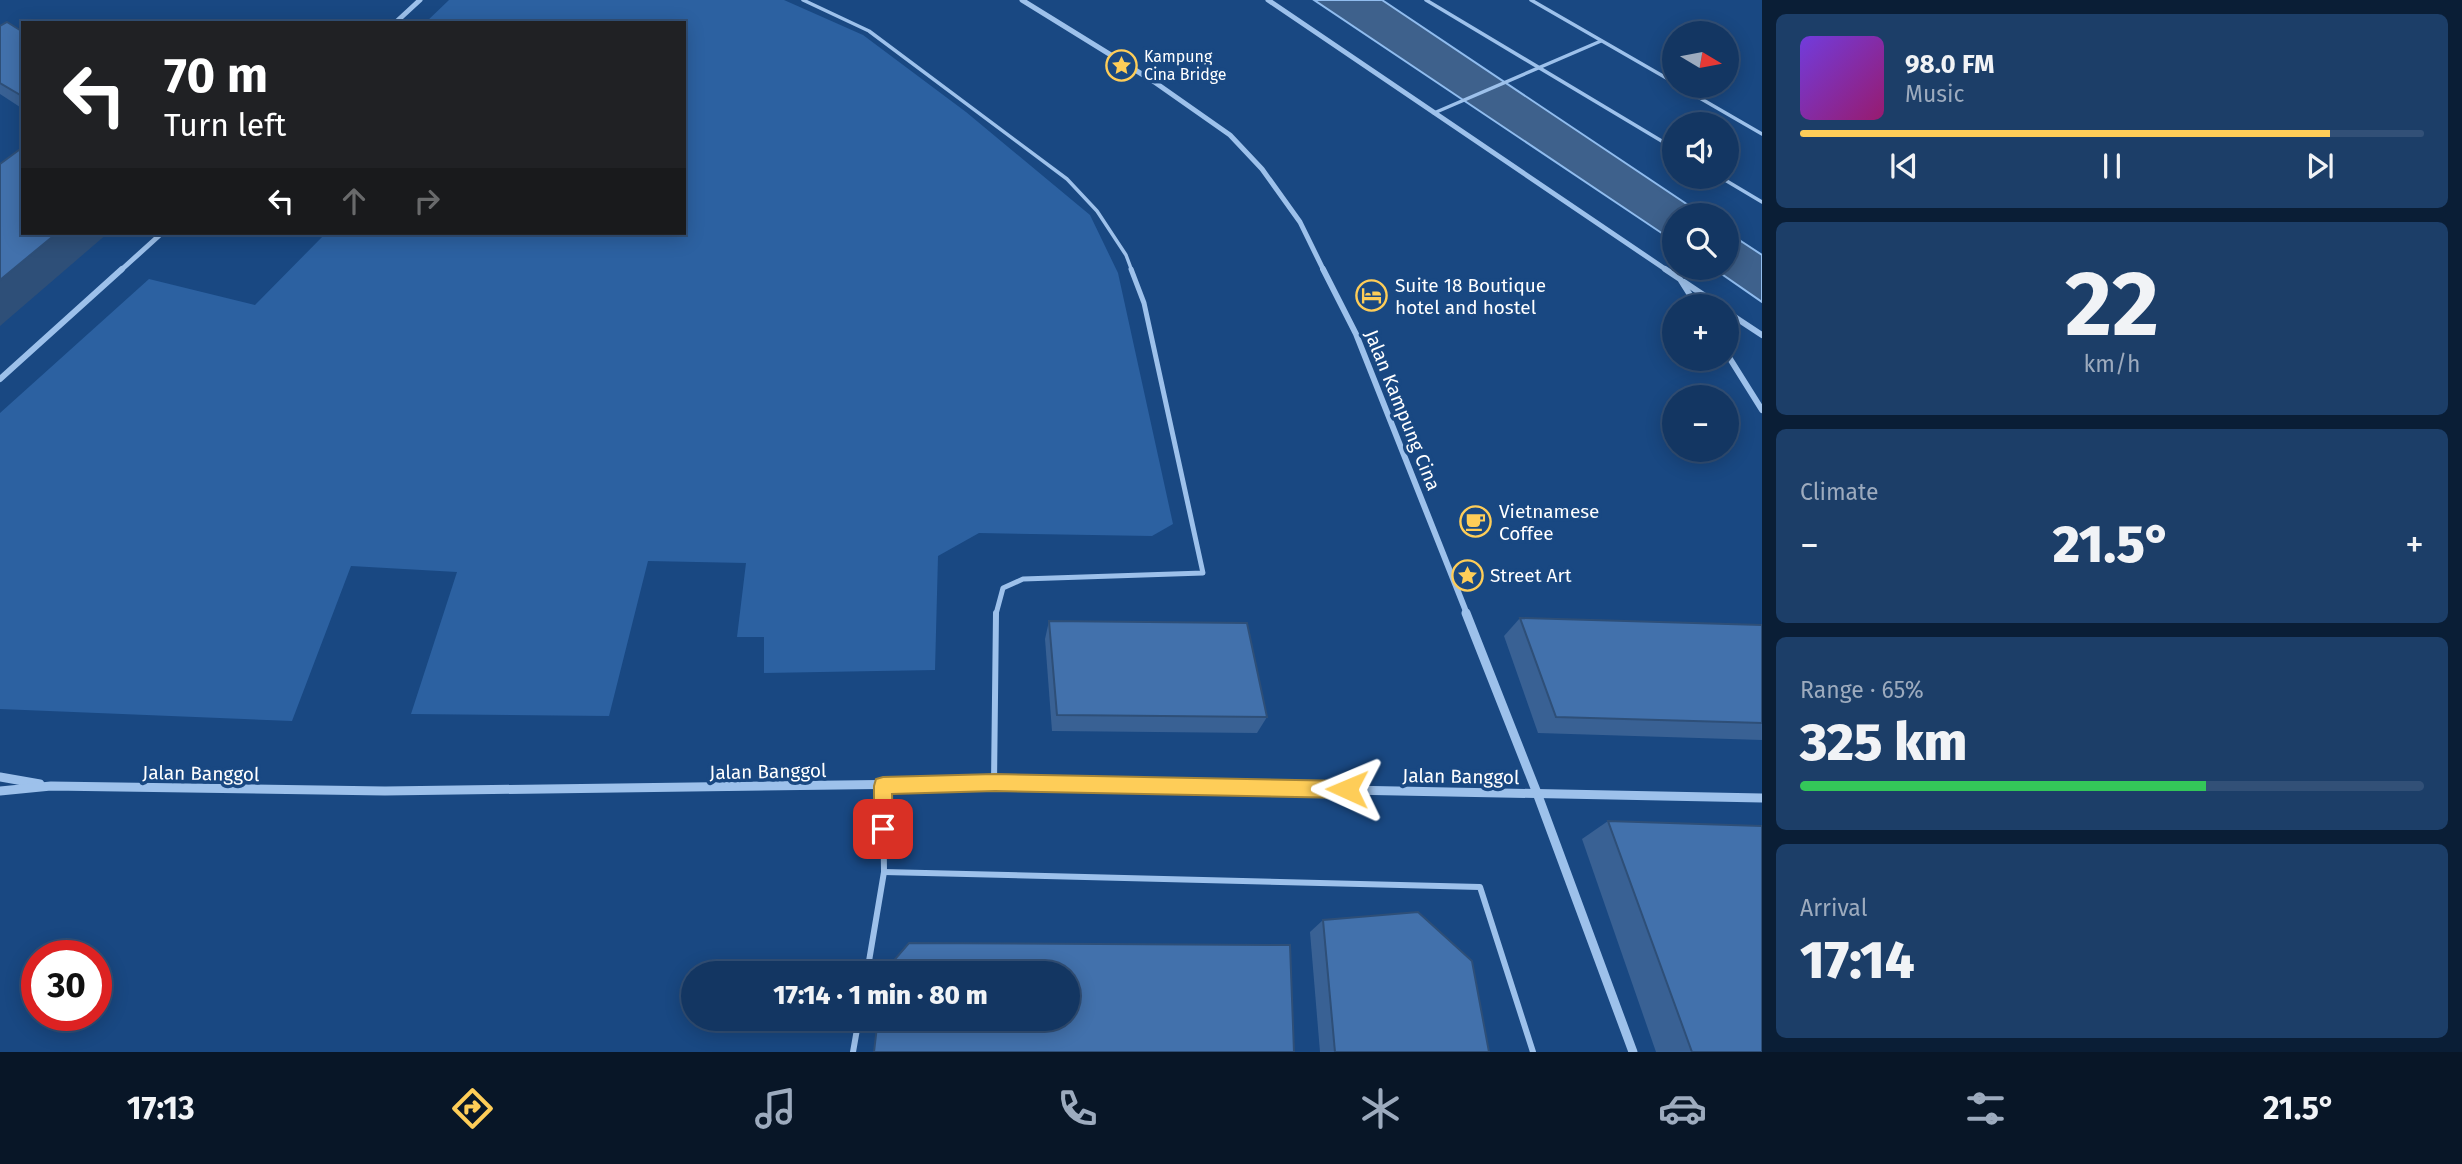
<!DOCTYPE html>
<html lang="en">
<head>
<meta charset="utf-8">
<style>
  :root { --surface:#133662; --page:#1c3e68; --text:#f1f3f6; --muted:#9dabbe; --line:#325077; --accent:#fecd58 }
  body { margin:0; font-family:"Fira Sans",sans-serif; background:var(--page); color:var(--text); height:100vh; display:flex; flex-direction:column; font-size:26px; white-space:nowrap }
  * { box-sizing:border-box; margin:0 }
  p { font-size:23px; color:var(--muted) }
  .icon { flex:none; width:38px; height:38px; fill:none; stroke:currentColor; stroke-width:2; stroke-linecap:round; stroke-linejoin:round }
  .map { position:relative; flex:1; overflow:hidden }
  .details { display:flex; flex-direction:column; gap:14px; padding:14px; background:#0a1e36; width:700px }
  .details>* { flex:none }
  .guide { position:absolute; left:21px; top:21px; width:665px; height:214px; border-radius:0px; box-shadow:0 4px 18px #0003,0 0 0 2px var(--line); background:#202124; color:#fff; overflow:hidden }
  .needle { width:46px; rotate:100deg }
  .fabs { position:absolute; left:1662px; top:21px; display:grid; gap:14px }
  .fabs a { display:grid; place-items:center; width:77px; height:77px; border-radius:50%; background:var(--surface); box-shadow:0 4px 18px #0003,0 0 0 2px var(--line); font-size:35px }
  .speed { position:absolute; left:21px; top:940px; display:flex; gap:14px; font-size:35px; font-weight:700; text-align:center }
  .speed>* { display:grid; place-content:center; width:91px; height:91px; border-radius:50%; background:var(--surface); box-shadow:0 4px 18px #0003,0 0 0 2px var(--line); line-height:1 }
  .speed .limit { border:10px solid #d22; background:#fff; color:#111 }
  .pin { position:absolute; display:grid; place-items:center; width:60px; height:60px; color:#fff; margin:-30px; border-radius:14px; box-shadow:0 4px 10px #0006 }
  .me { position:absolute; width:77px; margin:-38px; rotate:271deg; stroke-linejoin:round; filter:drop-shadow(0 0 5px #0008) }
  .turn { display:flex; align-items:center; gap:24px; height:147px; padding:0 28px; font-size:32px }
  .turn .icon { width:91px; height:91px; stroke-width:2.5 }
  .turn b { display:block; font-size:49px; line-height:60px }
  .lanes { display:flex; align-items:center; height:66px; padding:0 28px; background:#0003; justify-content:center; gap:35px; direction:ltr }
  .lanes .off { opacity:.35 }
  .big { font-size:52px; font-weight:800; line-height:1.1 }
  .details .card { flex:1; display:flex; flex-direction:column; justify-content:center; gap:10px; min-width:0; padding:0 24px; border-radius:10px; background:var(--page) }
  .details .dial { align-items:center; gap:0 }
  .dial b { font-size:91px; line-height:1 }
  .song { display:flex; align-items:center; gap:21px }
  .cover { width:84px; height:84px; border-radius:10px; background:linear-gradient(135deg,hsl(260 70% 55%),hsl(320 70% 35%)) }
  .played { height:7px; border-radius:4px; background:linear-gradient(90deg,var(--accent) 85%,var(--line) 85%) }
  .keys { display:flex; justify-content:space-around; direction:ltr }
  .heat { display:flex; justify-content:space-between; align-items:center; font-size:38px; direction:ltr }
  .charge { height:10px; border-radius:5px; background:linear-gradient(90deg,#34c759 65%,var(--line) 0) }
  .trip { position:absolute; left:681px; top:961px; width:399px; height:70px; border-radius:35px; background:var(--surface); box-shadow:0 4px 18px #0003,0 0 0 2px var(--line); font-weight:800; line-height:70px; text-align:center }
  .tabs { display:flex; height:112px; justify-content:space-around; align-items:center; background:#081627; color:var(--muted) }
  .tabs .icon { width:49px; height:49px }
  .tabs .current { color:var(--accent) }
  .tabs b { font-size:32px; color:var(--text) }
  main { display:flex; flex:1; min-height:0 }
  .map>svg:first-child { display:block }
  .green { fill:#2c61a1 }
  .water { fill:#3e618c; stroke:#90bcee; stroke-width:2 }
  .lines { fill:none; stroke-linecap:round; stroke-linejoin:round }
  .lane-far2 { stroke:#9dc1eb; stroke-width:3.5 }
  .lane-far1 { stroke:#9dc1eb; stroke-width:5 }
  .lane { stroke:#9dc1eb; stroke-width:6 }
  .street-far2 { stroke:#9dc1eb; stroke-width:5 }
  .street-far1 { stroke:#9dc1eb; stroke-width:6 }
  .street { stroke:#9dc1eb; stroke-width:9 }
  .wall { fill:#396194 }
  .shaded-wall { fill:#2e4f78 }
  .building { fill:#4271ac; stroke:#2e4f78; stroke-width:2 }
  .route { fill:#fecd58; stroke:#a58539; stroke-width:2 }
  .labels { text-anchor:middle; stroke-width:7; stroke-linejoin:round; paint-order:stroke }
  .far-poi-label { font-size:16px; fill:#fff; stroke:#194882; text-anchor:start }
  .poi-label { font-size:19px; fill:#fff; stroke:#194882; text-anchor:start }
  .street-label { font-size:19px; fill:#fff; stroke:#194882 }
</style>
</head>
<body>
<main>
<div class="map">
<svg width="1762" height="1052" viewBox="0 0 1762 1052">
  <rect width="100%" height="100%" fill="#194882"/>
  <!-- green -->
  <path class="green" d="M 449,0 L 784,0 L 863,35 L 966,112 L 1090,215 L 1118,273 L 1173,524 L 1152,536 L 979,533 L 938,556 L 935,670 L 764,673 L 764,637 L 737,637 L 746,563 L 648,561 L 609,716 L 411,714 L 457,572 L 351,566 L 292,721 L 0,709 L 0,413 L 149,279 L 255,305 L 326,233 L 684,233 L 684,23 L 425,23 Z"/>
  <!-- water -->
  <g class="water">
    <path d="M 1314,0 L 1382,0 L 1703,215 L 1675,215 L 1675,242 Z"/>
    <path d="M 1727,232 L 1762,255 L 1762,302 L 1713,268 L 1727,268 Z"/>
  </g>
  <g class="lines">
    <!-- lane-far2 -->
    <g class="lane-far2">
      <path d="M 803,0 L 869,31 L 1067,179 L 1097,211 L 1126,255 L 1132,271"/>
      <path d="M 1426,0 L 1675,149"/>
      <path d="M 1531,0 L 1675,83"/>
      <path d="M 1679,86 L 1762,134"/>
      <path d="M 1434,113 L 1601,41"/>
      <path d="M 1720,177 L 1762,202"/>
    </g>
    <!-- lane-far1 -->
    <path class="lane-far1" d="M 996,614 L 1003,588 L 1023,579 L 1203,573 L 1144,303 L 1131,269"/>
    <!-- lane -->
    <g class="lane">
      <path d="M 994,783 L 996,613"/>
      <path d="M 884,872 L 1480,887 L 1533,1052"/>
      <path d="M 867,973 L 884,872 L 883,786"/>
      <path d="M 853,1052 L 859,1018"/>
    </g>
    <!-- street-far2 -->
    <g class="street-far2">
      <path d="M 1022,0 L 1153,81 L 1230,135 L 1262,169 L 1300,222 L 1324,271"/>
      <path d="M 1268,0 L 1668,271"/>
      <path d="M 395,23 L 420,0"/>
      <path d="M 120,271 L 162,233"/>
    </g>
    <!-- street-far1 -->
    <g class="street-far1">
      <path d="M 1323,269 L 1356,334 L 1467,614"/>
      <path d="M 1665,269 L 1680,279 L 1697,306"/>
      <path d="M 1684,282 L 1720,306"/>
      <path d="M 1727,312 L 1762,335"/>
      <path d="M 1727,354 L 1762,410"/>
      <path d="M 0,379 L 122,269"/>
    </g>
    <!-- street -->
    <g class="street">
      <path d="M 1466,613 L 1537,793 L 1633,1052"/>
      <path d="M 0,777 L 40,784"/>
      <path d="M 0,791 L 51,786 L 385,791 L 994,783 L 1762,798"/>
    </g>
  </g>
  <!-- wall -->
  <g class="wall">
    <path d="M 0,26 L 23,32 L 23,109 L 0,94 Z"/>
    <path d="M 1520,618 L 1762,625 L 1762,740 L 1538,733 L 1504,636 Z"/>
    <path d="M 1049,621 L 1267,717 L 1257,733 L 1052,731 L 1045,639 Z"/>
    <path d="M 1608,821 L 1762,1052 L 1656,1052 L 1582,839 Z"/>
    <path d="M 1323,920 L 1489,1052 L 1320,1052 L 1310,932 Z"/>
  </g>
  <!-- shaded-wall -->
  <path class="shaded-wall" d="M 57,233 L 108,233 L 0,326 L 0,280 Z"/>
  <!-- building -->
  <g class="building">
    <path d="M 7,22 L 23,32 L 23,96 L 22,96 L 0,83 L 0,26 Z"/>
    <path d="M 23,147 L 23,233 L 57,233 L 0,280 L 0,164 Z"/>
    <path d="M 1520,618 L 1762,625 L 1762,723 L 1556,717 Z"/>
    <path d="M 1049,621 L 1247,623 L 1267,717 L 1057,715 Z"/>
    <path d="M 1608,821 L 1762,826 L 1762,1052 L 1692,1052 Z"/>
    <path d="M 1418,912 L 1472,961 L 1489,1052 L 1335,1052 L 1323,920 Z"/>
    <path d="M 909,943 L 1290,945 L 1294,1052 L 874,1052 L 878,1018 L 1068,1018 L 1068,973 L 883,973 Z"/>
  </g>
  <!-- route -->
  <path class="route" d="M 995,774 L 1347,781 L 1353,783 L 1356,789 L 1353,796 L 1347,798 L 995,791 L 892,794 L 893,829 L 890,836 L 883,838 L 877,836 L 874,829 L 874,786 L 876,779 L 883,777 Z"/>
  <!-- icons -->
  <defs>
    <symbol id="sight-ring" viewBox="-11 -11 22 22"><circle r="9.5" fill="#194882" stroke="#fecd58" stroke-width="1.5"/><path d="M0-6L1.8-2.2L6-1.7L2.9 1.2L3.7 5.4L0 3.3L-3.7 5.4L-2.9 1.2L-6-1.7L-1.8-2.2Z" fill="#fecd58"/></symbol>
    <symbol id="hotel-ring" viewBox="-11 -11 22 22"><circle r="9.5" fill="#194882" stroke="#fecd58" stroke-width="1.5"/><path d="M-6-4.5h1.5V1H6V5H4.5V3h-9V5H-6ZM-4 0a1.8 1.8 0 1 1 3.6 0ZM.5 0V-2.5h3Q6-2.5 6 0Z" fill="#fecd58"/></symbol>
    <symbol id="cafe-ring" viewBox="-11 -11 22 22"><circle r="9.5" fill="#194882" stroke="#fecd58" stroke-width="1.5"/><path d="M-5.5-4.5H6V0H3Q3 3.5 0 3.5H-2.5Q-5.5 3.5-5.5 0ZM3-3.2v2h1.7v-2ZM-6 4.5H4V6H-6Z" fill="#fecd58"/></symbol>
  </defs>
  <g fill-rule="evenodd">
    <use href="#sight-ring" x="1104" y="48" width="35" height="35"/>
    <use href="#hotel-ring" x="1354" y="278" width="35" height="35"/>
    <use href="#cafe-ring" x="1458" y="504" width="35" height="35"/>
    <use href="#sight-ring" x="1450" y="558" width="35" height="35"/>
  </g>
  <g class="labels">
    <!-- far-poi labels -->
    <g class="far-poi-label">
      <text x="1144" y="62">Kampung<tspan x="1144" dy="18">Cina Bridge</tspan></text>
    </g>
    <!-- poi labels -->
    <g class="poi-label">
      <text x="1395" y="292">Suite 18 Boutique<tspan x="1395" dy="22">hotel and hostel</tspan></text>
      <text x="1499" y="518">Vietnamese<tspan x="1499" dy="22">Coffee</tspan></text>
      <text x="1490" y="582">Street Art</text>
    </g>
    <!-- street labels -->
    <g class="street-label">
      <text transform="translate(1403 410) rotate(68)" y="7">Jalan Kampung Cina</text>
      <text transform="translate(768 771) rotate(-1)" y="7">Jalan Banggol</text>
      <text transform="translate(201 773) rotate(1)" y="7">Jalan Banggol</text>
      <text transform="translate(1461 776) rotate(1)" y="7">Jalan Banggol</text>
    </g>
  </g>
</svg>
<div class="fabs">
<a><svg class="needle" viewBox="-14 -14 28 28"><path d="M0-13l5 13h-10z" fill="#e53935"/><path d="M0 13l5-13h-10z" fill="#9dabbe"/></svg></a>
<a><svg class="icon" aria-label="sound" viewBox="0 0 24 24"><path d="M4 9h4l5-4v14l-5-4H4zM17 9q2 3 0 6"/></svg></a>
<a><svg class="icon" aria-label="search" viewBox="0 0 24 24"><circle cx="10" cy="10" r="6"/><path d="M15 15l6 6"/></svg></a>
<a>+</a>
<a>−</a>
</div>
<div class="speed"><div class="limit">30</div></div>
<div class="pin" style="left:883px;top:829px;background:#d93025"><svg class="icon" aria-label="arrive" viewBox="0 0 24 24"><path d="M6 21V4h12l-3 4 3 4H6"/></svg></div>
<svg class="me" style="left:1347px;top:789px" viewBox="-20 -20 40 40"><path d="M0-17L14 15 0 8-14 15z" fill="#fecd58" stroke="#fff" stroke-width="4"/></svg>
<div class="trip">17:14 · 1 min · 80 m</div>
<div class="guide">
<div class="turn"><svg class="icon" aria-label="left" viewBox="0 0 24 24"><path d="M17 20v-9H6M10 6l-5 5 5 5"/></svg><div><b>70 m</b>Turn left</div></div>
<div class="lanes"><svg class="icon" aria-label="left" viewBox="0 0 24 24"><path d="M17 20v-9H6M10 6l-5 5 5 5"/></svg><svg class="icon off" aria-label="ahead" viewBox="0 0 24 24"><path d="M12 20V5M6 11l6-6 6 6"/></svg><svg class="icon off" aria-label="right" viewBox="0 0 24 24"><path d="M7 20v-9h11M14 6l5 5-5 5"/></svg></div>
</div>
</div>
<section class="details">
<div class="card">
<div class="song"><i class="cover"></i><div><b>98.0 FM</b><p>Music</p></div></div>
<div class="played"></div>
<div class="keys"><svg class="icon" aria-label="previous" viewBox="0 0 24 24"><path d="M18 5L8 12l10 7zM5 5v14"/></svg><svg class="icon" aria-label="pause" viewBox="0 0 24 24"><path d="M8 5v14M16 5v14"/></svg><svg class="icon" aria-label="next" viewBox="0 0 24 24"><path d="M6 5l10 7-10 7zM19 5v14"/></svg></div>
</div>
<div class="card dial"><b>22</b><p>km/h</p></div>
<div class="card"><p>Climate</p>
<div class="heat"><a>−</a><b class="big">21.5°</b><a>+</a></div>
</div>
<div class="card"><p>Range · 65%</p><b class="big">325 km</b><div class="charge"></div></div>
<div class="card"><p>Arrival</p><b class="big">17:14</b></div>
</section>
</main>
<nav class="tabs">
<b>17:13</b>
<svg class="icon current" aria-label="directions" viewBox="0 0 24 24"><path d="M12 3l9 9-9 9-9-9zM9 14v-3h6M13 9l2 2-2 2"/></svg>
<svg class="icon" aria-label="music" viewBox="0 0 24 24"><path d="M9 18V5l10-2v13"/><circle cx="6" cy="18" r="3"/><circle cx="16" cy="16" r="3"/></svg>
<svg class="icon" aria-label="phone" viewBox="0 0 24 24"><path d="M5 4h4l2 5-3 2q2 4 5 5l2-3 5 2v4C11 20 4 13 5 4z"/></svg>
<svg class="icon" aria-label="climate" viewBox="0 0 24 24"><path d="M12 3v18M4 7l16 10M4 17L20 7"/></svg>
<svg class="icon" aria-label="car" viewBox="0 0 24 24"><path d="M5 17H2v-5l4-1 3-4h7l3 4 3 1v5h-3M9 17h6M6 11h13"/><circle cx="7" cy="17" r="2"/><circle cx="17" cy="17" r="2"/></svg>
<svg class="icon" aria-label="filters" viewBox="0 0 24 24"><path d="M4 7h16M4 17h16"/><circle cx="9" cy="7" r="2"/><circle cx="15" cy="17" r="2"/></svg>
<b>21.5°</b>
</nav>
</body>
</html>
